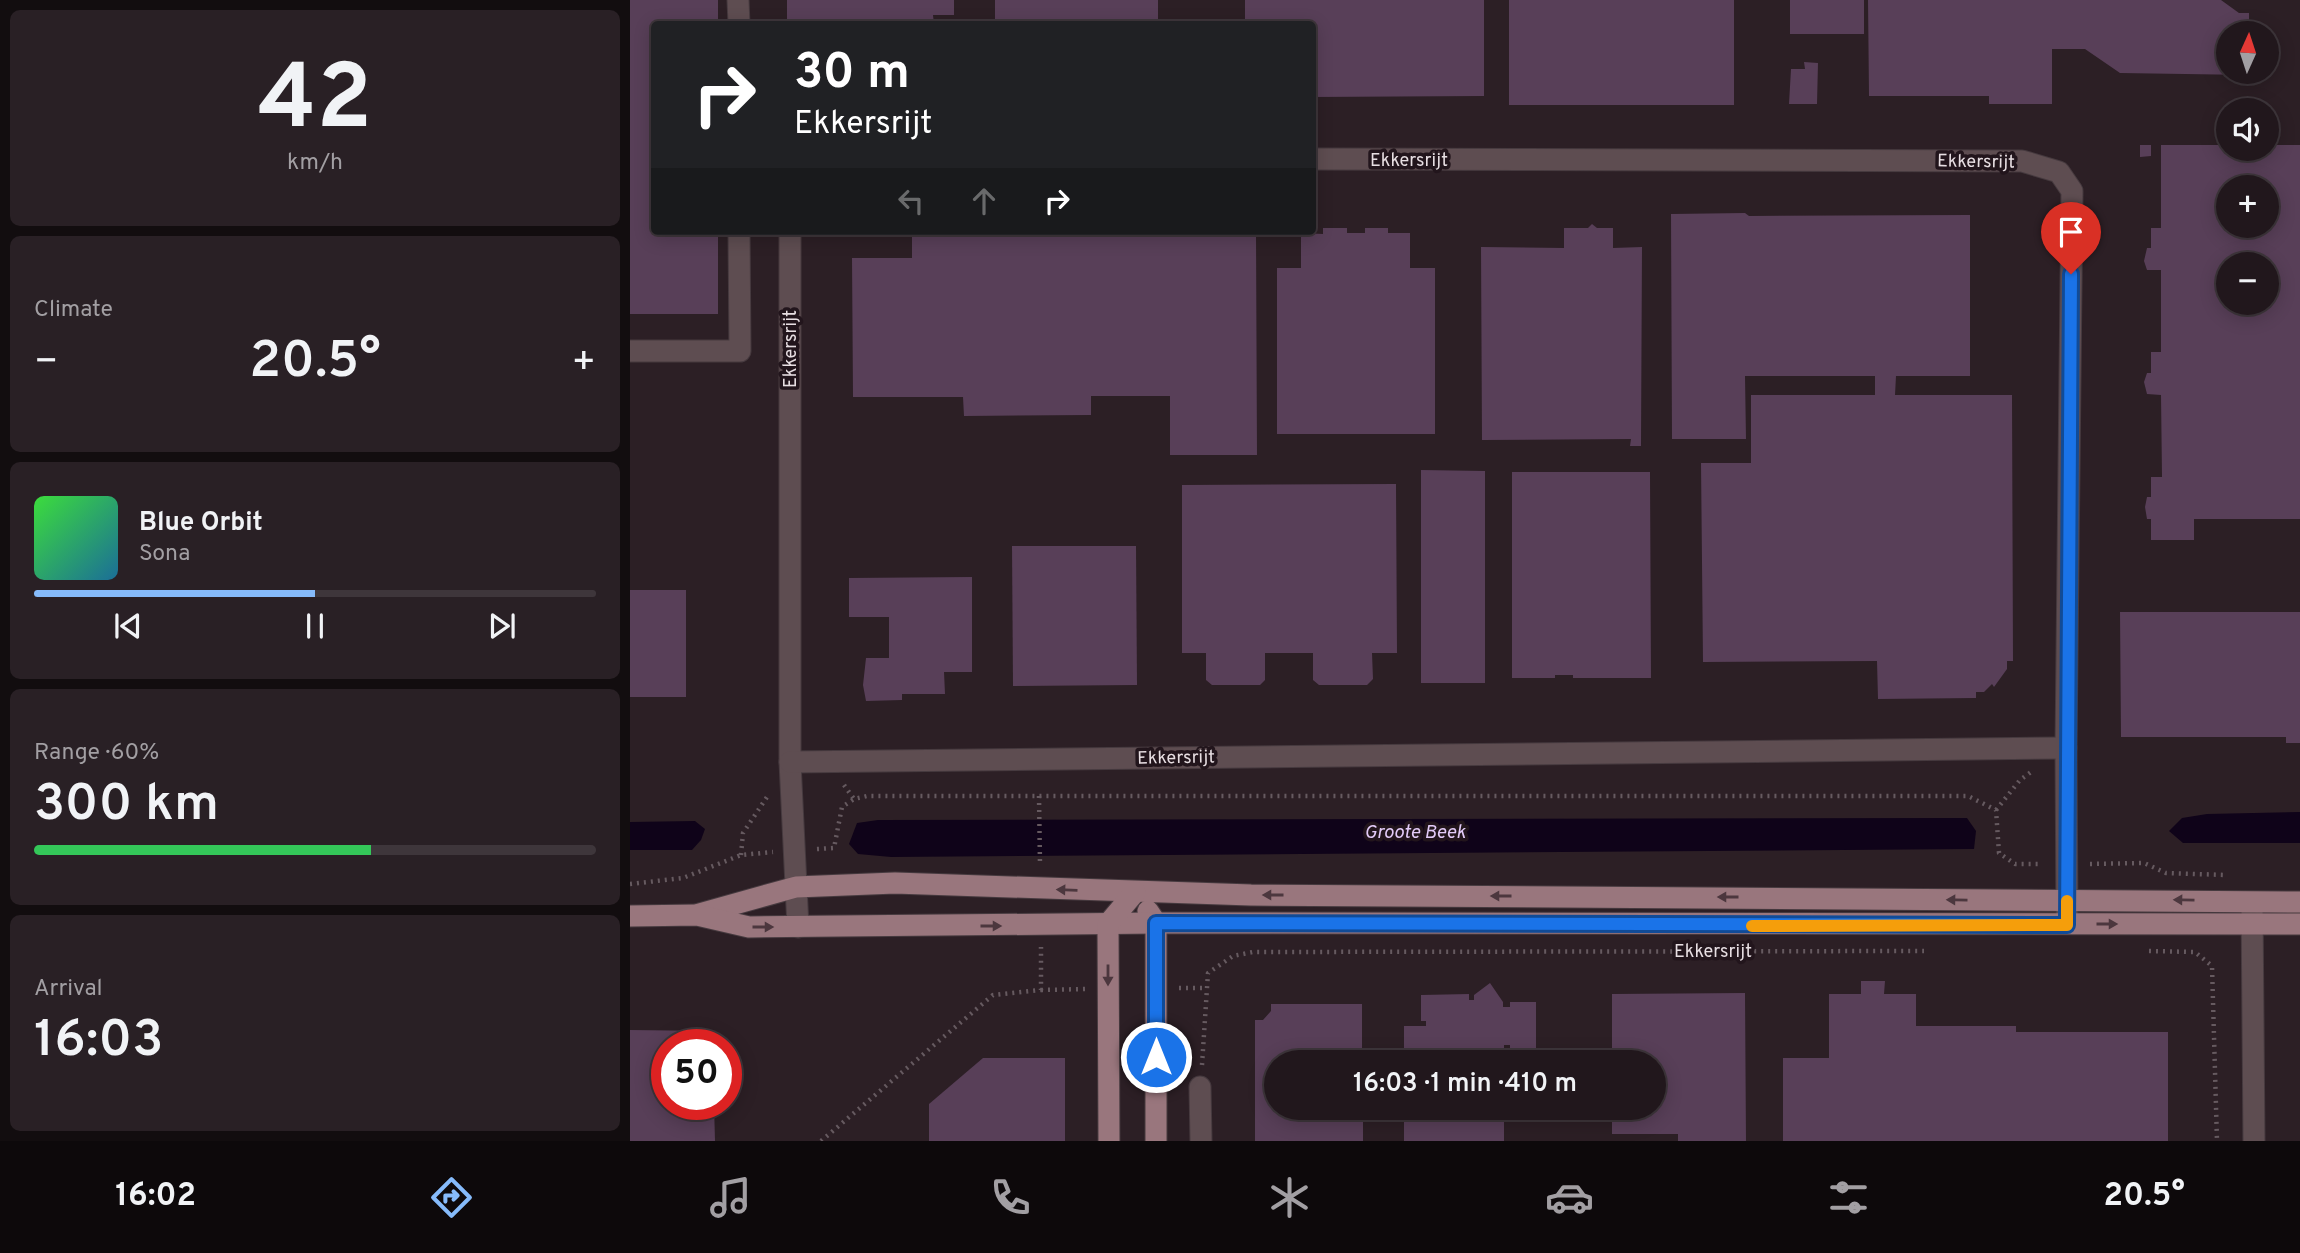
<!DOCTYPE html>
<html lang="en">
<head>
<meta charset="utf-8">
<style>
  :root { --surface:#21171c; --page:#292025; --text:#f1f3f6; --muted:#a29fa3; --line:#3e363b; --accent:#86bbfb }
  body { margin:0; font-family:Overpass,sans-serif; background:var(--page); color:var(--text); height:100vh; display:flex; flex-direction:column; font-size:26px; white-space:nowrap }
  * { box-sizing:border-box; margin:0 }
  p { font-size:23px; color:var(--muted) }
  .icon { flex:none; width:38px; height:38px; fill:none; stroke:currentColor; stroke-width:2; stroke-linecap:round; stroke-linejoin:round }
  .map { position:relative; flex:1; overflow:hidden }
  .drawer { display:flex; flex-direction:column; gap:10px; padding:10px; background:#120d0f; width:630px }
  .drawer>* { flex:none }
  .guide { position:absolute; left:21px; top:21px; width:665px; height:214px; border-radius:7px; box-shadow:0 4px 18px #0003,0 0 0 2px var(--line); background:#202124; color:#fff; overflow:hidden }
  .needle { width:46px; rotate:3deg }
  .fabs { position:absolute; left:1586px; top:21px; display:grid; gap:14px }
  .fabs a { display:grid; place-items:center; width:63px; height:63px; border-radius:50%; background:var(--surface); box-shadow:0 4px 18px #0003,0 0 0 2px var(--line); font-size:35px }
  .speed { position:absolute; left:21px; top:1029px; display:flex; gap:14px; font-size:35px; font-weight:700; text-align:center }
  .speed>* { display:grid; place-content:center; width:91px; height:91px; border-radius:50%; background:var(--surface); box-shadow:0 4px 18px #0003,0 0 0 2px var(--line); line-height:1 }
  .speed .limit { border:10px solid #d22; background:#fff; color:#111 }
  .pin { position:absolute; display:grid; place-items:center; width:60px; height:60px; color:#fff; margin:-72px -30px; border-radius:50% 50% 50% 0; rotate:-45deg; box-shadow:0 0 7px #0007 }
  .pin .icon { rotate:45deg }
  .me { position:absolute; width:77px; margin:-38px; rotate:0deg; stroke-linejoin:round; filter:drop-shadow(0 0 5px #0008) }
  .turn { display:flex; align-items:center; gap:24px; height:147px; padding:0 28px; font-size:32px }
  .turn .icon { width:91px; height:91px; stroke-width:2.5 }
  .turn b { display:block; font-size:49px; line-height:60px }
  .lanes { display:flex; align-items:center; height:66px; padding:0 28px; background:#0003; justify-content:center; gap:35px; direction:ltr }
  .lanes .off { opacity:.35 }
  .big { font-size:52px; font-weight:600; line-height:1.1 }
  .drawer .card { flex:1; display:flex; flex-direction:column; justify-content:center; gap:10px; min-width:0; padding:0 24px; border-radius:10px; background:var(--page) }
  .drawer .dial { align-items:center; gap:0 }
  .dial b { font-size:91px; line-height:1 }
  .song { display:flex; align-items:center; gap:21px }
  .cover { width:84px; height:84px; border-radius:10px; background:linear-gradient(135deg,hsl(120 70% 55%),hsl(200 70% 35%)) }
  .played { height:7px; border-radius:4px; background:linear-gradient(90deg,var(--accent) 50%,var(--line) 50%) }
  .keys { display:flex; justify-content:space-around; direction:ltr }
  .heat { display:flex; justify-content:space-between; align-items:center; font-size:38px; direction:ltr }
  .charge { height:10px; border-radius:5px; background:linear-gradient(90deg,#34c759 60%,var(--line) 0) }
  .trip { position:absolute; left:634px; top:1050px; width:402px; height:70px; border-radius:35px; background:var(--surface); box-shadow:0 4px 18px #0003,0 0 0 2px var(--line); font-weight:600; line-height:70px; text-align:center }
  .tabs { display:flex; height:112px; justify-content:space-around; align-items:center; background:#0d090b; color:var(--muted) }
  .tabs .icon { width:49px; height:49px }
  .tabs .current { color:var(--accent) }
  .tabs b { font-size:32px; color:var(--text) }
  main { display:flex; flex:1; min-height:0 }
  .map>svg:first-child { display:block }
  .water { fill:#0f0319 }
  .building { fill:#583f58; fill-rule:evenodd }
  .lines { fill:none; stroke-linecap:round; stroke-linejoin:round }
  .minor-casing { stroke:#463a3f; stroke-width:23 }
  .major-casing { stroke:#463a3f; stroke-width:23 }
  .path { stroke:#665a60; stroke-width:4.5; stroke-dasharray:2 5; stroke-linecap:butt }
  .minor { stroke:#5e4d51; stroke-width:21 }
  .major { stroke:#99767d; stroke-width:21 }
  .oneway { fill:#4c373e }
  .route-casing { stroke:#114b97; stroke-width:18 }
  .route { stroke:#1a73e8; stroke-width:12 }
  .slow { stroke:#f59e0b; stroke-width:12 }
  .labels { text-anchor:middle; stroke-width:7; stroke-linejoin:round; paint-order:stroke }
  .street-label { font-size:18px; fill:#e7dee2; stroke:#22151c }
  .water-label { font-size:19px; font-style:italic; fill:#e3cbf8; stroke:#22151c }
</style>
</head>
<body>
<main>
<section class="drawer">
<div class="card dial"><b>42</b><p>km/h</p></div>
<div class="card"><p>Climate</p>
<div class="heat"><a>−</a><b class="big">20.5°</b><a>+</a></div>
</div>
<div class="card">
<div class="song"><i class="cover"></i><div><b>Blue Orbit</b><p>Sona</p></div></div>
<div class="played"></div>
<div class="keys"><svg class="icon" aria-label="previous" viewBox="0 0 24 24"><path d="M18 5L8 12l10 7zM5 5v14"/></svg><svg class="icon" aria-label="pause" viewBox="0 0 24 24"><path d="M8 5v14M16 5v14"/></svg><svg class="icon" aria-label="next" viewBox="0 0 24 24"><path d="M6 5l10 7-10 7zM19 5v14"/></svg></div>
</div>
<div class="card"><p>Range · 60%</p><b class="big">300 km</b><div class="charge"></div></div>
<div class="card"><p>Arrival</p><b class="big">16:03</b></div>
</section>
<div class="map">
<svg width="1670" height="1141" viewBox="0 0 1670 1141">
  <rect width="100%" height="100%" fill="#2c1f25"/>
  <!-- water -->
  <g class="water">
    <path d="M 1670,812 L 1670,843 L 1553,843 L 1539,831 L 1552,818 L 1577,814 Z"/>
    <path d="M 1337,818 L 1346,831 L 1344,849 L 261,857 L 228,854 L 219,844 L 227,823 L 248,820 Z"/>
    <path d="M 65,821 L 75,829 L 71,840 L 62,850 L 0,850 L 0,822 Z"/>
  </g>
  <!-- building -->
  <g class="building">
    <path d="M 0,0 L 88,0 L 88,24 L 24,24 L 24,231 L 88,231 L 88,314 L 0,314 Z"/>
    <path d="M 157,0 L 324,0 L 324,15 L 303,15 L 304,24 L 157,24 Z"/>
    <rect x="365" y="0" width="163" height="24"/>
    <path d="M 615,0 L 854,0 L 854,96 L 682,97 L 682,24 L 615,24 Z"/>
    <rect x="879" y="0" width="225" height="105"/>
    <rect x="1160" y="0" width="74" height="34"/>
    <path d="M 1238,0 L 1591,0 L 1609,13 L 1619,13 L 1619,33 L 1598,33 L 1598,72 L 1619,72 L 1619,75 L 1490,73 L 1455,49 L 1422,49 L 1422,104 L 1359,104 L 1359,96 L 1239,96 Z"/>
    <path d="M 1174,62 L 1188,63 L 1187,104 L 1159,104 L 1161,69 L 1175,69 Z"/>
    <path d="M 1510,145 L 1521,145 L 1521,156 L 1510,157 Z"/>
    <path d="M 1531,145 L 1598,145 L 1598,149 L 1636,149 L 1636,145 L 1670,145 L 1670,519 L 1564,519 L 1564,540 L 1521,540 L 1521,519 L 1517,519 L 1515,507 L 1517,497 L 1521,497 L 1521,477 L 1532,477 L 1531,395 L 1517,394 L 1514,382 L 1517,373 L 1521,373 L 1521,352 L 1531,352 L 1531,270 L 1517,270 L 1514,261 L 1517,248 L 1521,248 L 1521,228 L 1531,228 ZM 1598,187 L 1636,187 L 1636,226 L 1598,226 ZM 1598,264 L 1636,264 L 1636,303 L 1598,303 Z"/>
    <path d="M 1115,213 L 1119,216 L 1340,215 L 1340,376 L 1266,376 L 1265,395 L 1382,395 L 1383,661 L 1377,661 L 1377,669 L 1364,687 L 1362,684 L 1354,692 L 1346,692 L 1346,698 L 1248,699 L 1247,661 L 1073,662 L 1071,463 L 1121,463 L 1121,395 L 1245,395 L 1245,376 L 1115,376 L 1116,439 L 1042,439 L 1041,214 Z"/>
    <path d="M 962,224 L 967,228 L 983,228 L 983,248 L 1012,247 L 1011,446 L 1000,446 L 1001,439 L 852,440 L 851,247 L 934,248 L 934,228 L 958,228 Z"/>
    <path d="M 693,228 L 717,228 L 717,233 L 735,233 L 735,228 L 758,228 L 758,233 L 780,233 L 780,268 L 805,268 L 805,434 L 647,434 L 647,268 L 671,268 L 671,233 L 693,234 Z"/>
    <path d="M 288,231 L 435,231 L 441,237 L 583,236 L 588,231 L 626,231 L 627,455 L 540,455 L 540,396 L 461,396 L 461,415 L 334,416 L 333,397 L 223,397 L 222,258 L 282,258 L 282,237 Z"/>
    <path d="M 791,470 L 855,471 L 855,683 L 791,683 Z"/>
    <path d="M 882,472 L 1020,472 L 1021,678 L 943,678 L 943,675 L 925,675 L 925,678 L 882,678 Z"/>
    <path d="M 766,484 L 767,653 L 742,653 L 743,679 L 737,685 L 689,685 L 683,680 L 683,653 L 635,653 L 635,680 L 630,685 L 582,685 L 576,680 L 576,653 L 552,653 L 552,485 Z"/>
    <path d="M 382,546 L 506,546 L 507,685 L 383,686 Z"/>
    <path d="M 342,577 L 342,672 L 314,672 L 315,694 L 272,694 L 272,700 L 236,701 L 233,685 L 236,658 L 259,658 L 259,617 L 219,617 L 219,578 Z"/>
    <rect x="0" y="590" width="56" height="107"/>
    <path d="M 1490,612 L 1670,612 L 1670,743 L 1656,743 L 1656,737 L 1491,737 Z"/>
    <path d="M 1231,981 L 1255,981 L 1254,994 L 1286,994 L 1286,1026 L 1386,1026 L 1386,1032 L 1538,1032 L 1538,1141 L 1153,1141 L 1153,1058 L 1199,1058 L 1199,994 L 1231,994 Z"/>
    <path d="M 860,983 L 873,1002 L 873,1007 L 880,1007 L 880,1002 L 906,1002 L 906,1050 L 880,1050 L 880,1045 L 874,1045 L 874,1062 L 774,1062 L 774,1026 L 796,1026 L 796,1021 L 791,1021 L 791,995 L 839,994 L 839,1000 L 844,1000 L 844,995 Z"/>
    <path d="M 1115,993 L 1116,1141 L 1048,1141 L 1048,1134 L 982,1134 L 982,1108 L 1024,1108 L 1024,1062 L 982,1062 L 982,994 Z"/>
    <path d="M 641,1004 L 732,1004 L 732,1062 L 646,1062 L 646,1108 L 733,1108 L 733,1141 L 625,1141 L 625,1020 L 633,1020 L 641,1011 Z"/>
    <path d="M 0,1030 L 84,1031 L 84,1045 L 37,1045 L 37,1104 L 84,1104 L 85,1141 L 0,1141 Z"/>
    <path d="M 353,1058 L 435,1058 L 435,1141 L 299,1141 L 299,1104 Z"/>
    <rect x="774" y="1108" width="100" height="33"/>
  </g>
  <g class="lines">
    <defs>
      <g id="minor">
        <path d="M 108,0 L 109,24"/>
        <path d="M 682,159 L 1392,161 L 1429,172 L 1442,191 L 1436,748 L 1437,919"/>
        <path d="M 160,231 L 160,762 L 168,927"/>
        <path d="M 0,351 L 110,351 L 109,231"/>
        <path d="M 160,762 L 1436,748"/>
        <path d="M 1622,905 L 1624,1141"/>
        <path d="M 570,1087 L 571,1141"/>
      </g>
      <g id="major">
        <path d="M 518,911 L 526,923 L 526,1141"/>
        <path d="M 69,914 L 166,887 L 265,883 L 621,895 L 1670,902"/>
        <path d="M 0,916 L 67,915 L 119,927 L 526,923 L 1670,924"/>
        <path d="M 479,1141 L 478,924 L 505,892"/>
      </g>
    </defs>
    <!-- minor casing -->
    <use href="#minor" class="minor-casing"/>
    <!-- major casing -->
    <use href="#major" class="major-casing"/>
    <!-- path -->
    <g class="path">
      <path d="M 214,785 L 224,799"/>
      <path d="M 409,796 L 410,865"/>
      <path d="M 1366,810 L 1390,780 L 1401,772"/>
      <path d="M 187,849 L 204,848 L 212,807 L 224,799 L 237,796 L 1338,796 L 1366,810 L 1369,853 L 1385,864 L 1412,864"/>
      <path d="M 111,855 L 113,833 L 137,797"/>
      <path d="M 1460,864 L 1514,863 L 1536,873 L 1596,875"/>
      <path d="M 0,884 L 53,878 L 111,855 L 143,852"/>
      <path d="M 1519,951 L 1565,952 L 1582,966 L 1587,1141"/>
      <path d="M 549,988 L 576,988"/>
      <path d="M 411,990 L 456,989"/>
      <path d="M 572,1065 L 578,973 L 603,956 L 623,952 L 1294,951"/>
      <path d="M 191,1141 L 363,995 L 411,990 L 411,947"/>
    </g>
    <!-- minor -->
    <use href="#minor" class="minor"/>
    <!-- major -->
    <use href="#major" class="major"/>
  </g>
  <!-- one-way arrows -->
  <defs><path id="oneway-solid" d="M-6-.8H1V-3.2L6.5 0L1 3.2V.8H-6Z" transform="scale(1.75)"/></defs>
  <g class="oneway">
    <use href="#oneway-solid" transform="translate(437 890) rotate(-178)"/>
    <use href="#oneway-solid" transform="translate(643 895) rotate(-180)"/>
    <use href="#oneway-solid" transform="translate(871 896) rotate(-180)"/>
    <use href="#oneway-solid" transform="translate(1098 897) rotate(-180)"/>
    <use href="#oneway-solid" transform="translate(1327 900) rotate(-179)"/>
    <use href="#oneway-solid" transform="translate(1554 900) rotate(-179)"/>
    <use href="#oneway-solid" transform="translate(1477 924)"/>
    <use href="#oneway-solid" transform="translate(361 926)"/>
    <use href="#oneway-solid" transform="translate(133 927)"/>
    <use href="#oneway-solid" transform="translate(478 975) rotate(90)"/>
  </g>
  <g class="lines">
    <defs>
      <path id="route" d="M 526,1057 L 526,923 L 1437,925 L 1441,274"/>
    </defs>
    <!-- route casing -->
    <use href="#route" class="route-casing"/>
    <!-- route -->
    <use href="#route" class="route"/>
    <!-- slow -->
    <path class="slow" d="M 1122,926 L 1437,925 L 1437,901"/>
  </g>
  <g class="labels">
    <!-- street labels -->
    <g class="street-label">
      <text x="779" y="166">Ekkersrijt</text>
      <text transform="translate(1346 161) rotate(1)" y="6">Ekkersrijt</text>
      <text transform="translate(160 349) rotate(-90)" y="6">Ekkersrijt</text>
      <text transform="translate(546 757) rotate(-1)" y="6">Ekkersrijt</text>
      <text x="1083" y="957">Ekkersrijt</text>
    </g>
    <!-- water labels -->
    <g class="water-label">
      <text x="785" y="838">Groote Beek</text>
    </g>
  </g>
</svg>
<div class="fabs">
<a><svg class="needle" viewBox="-14 -14 28 28"><path d="M0-13l5 13h-10z" fill="#e53935"/><path d="M0 13l5-13h-10z" fill="#a29fa3"/></svg></a>
<a><svg class="icon" aria-label="sound" viewBox="0 0 24 24"><path d="M4 9h4l5-4v14l-5-4H4zM17 9q2 3 0 6"/></svg></a>
<a>+</a>
<a>−</a>
</div>
<div class="speed"><div class="limit">50</div></div>
<div class="pin" style="left:1441px;top:274px;background:#d93025"><svg class="icon" aria-label="arrive" viewBox="0 0 24 24"><path d="M6 21V4h12l-3 4 3 4H6"/></svg></div>
<svg class="me" style="left:526px;top:1057px" viewBox="-20 -20 40 40"><circle r="17" fill="#1a73e8" stroke="#fff" stroke-width="3"/><path d="M0-11L8 9 0 5-8 9z" fill="#fff"/></svg>
<div class="trip">16:03 · 1 min · 410 m</div>
<div class="guide">
<div class="turn"><svg class="icon" aria-label="right" viewBox="0 0 24 24"><path d="M7 20v-9h11M14 6l5 5-5 5"/></svg><div><b>30 m</b>Ekkersrijt</div></div>
<div class="lanes"><svg class="icon off" aria-label="left" viewBox="0 0 24 24"><path d="M17 20v-9H6M10 6l-5 5 5 5"/></svg><svg class="icon off" aria-label="ahead" viewBox="0 0 24 24"><path d="M12 20V5M6 11l6-6 6 6"/></svg><svg class="icon" aria-label="right" viewBox="0 0 24 24"><path d="M7 20v-9h11M14 6l5 5-5 5"/></svg></div>
</div>
</div>
</main>
<nav class="tabs">
<b>16:02</b>
<svg class="icon current" aria-label="directions" viewBox="0 0 24 24"><path d="M12 3l9 9-9 9-9-9zM9 14v-3h6M13 9l2 2-2 2"/></svg>
<svg class="icon" aria-label="music" viewBox="0 0 24 24"><path d="M9 18V5l10-2v13"/><circle cx="6" cy="18" r="3"/><circle cx="16" cy="16" r="3"/></svg>
<svg class="icon" aria-label="phone" viewBox="0 0 24 24"><path d="M5 4h4l2 5-3 2q2 4 5 5l2-3 5 2v4C11 20 4 13 5 4z"/></svg>
<svg class="icon" aria-label="climate" viewBox="0 0 24 24"><path d="M12 3v18M4 7l16 10M4 17L20 7"/></svg>
<svg class="icon" aria-label="car" viewBox="0 0 24 24"><path d="M5 17H2v-5l4-1 3-4h7l3 4 3 1v5h-3M9 17h6M6 11h13"/><circle cx="7" cy="17" r="2"/><circle cx="17" cy="17" r="2"/></svg>
<svg class="icon" aria-label="filters" viewBox="0 0 24 24"><path d="M4 7h16M4 17h16"/><circle cx="9" cy="7" r="2"/><circle cx="15" cy="17" r="2"/></svg>
<b>20.5°</b>
</nav>
</body>
</html>
